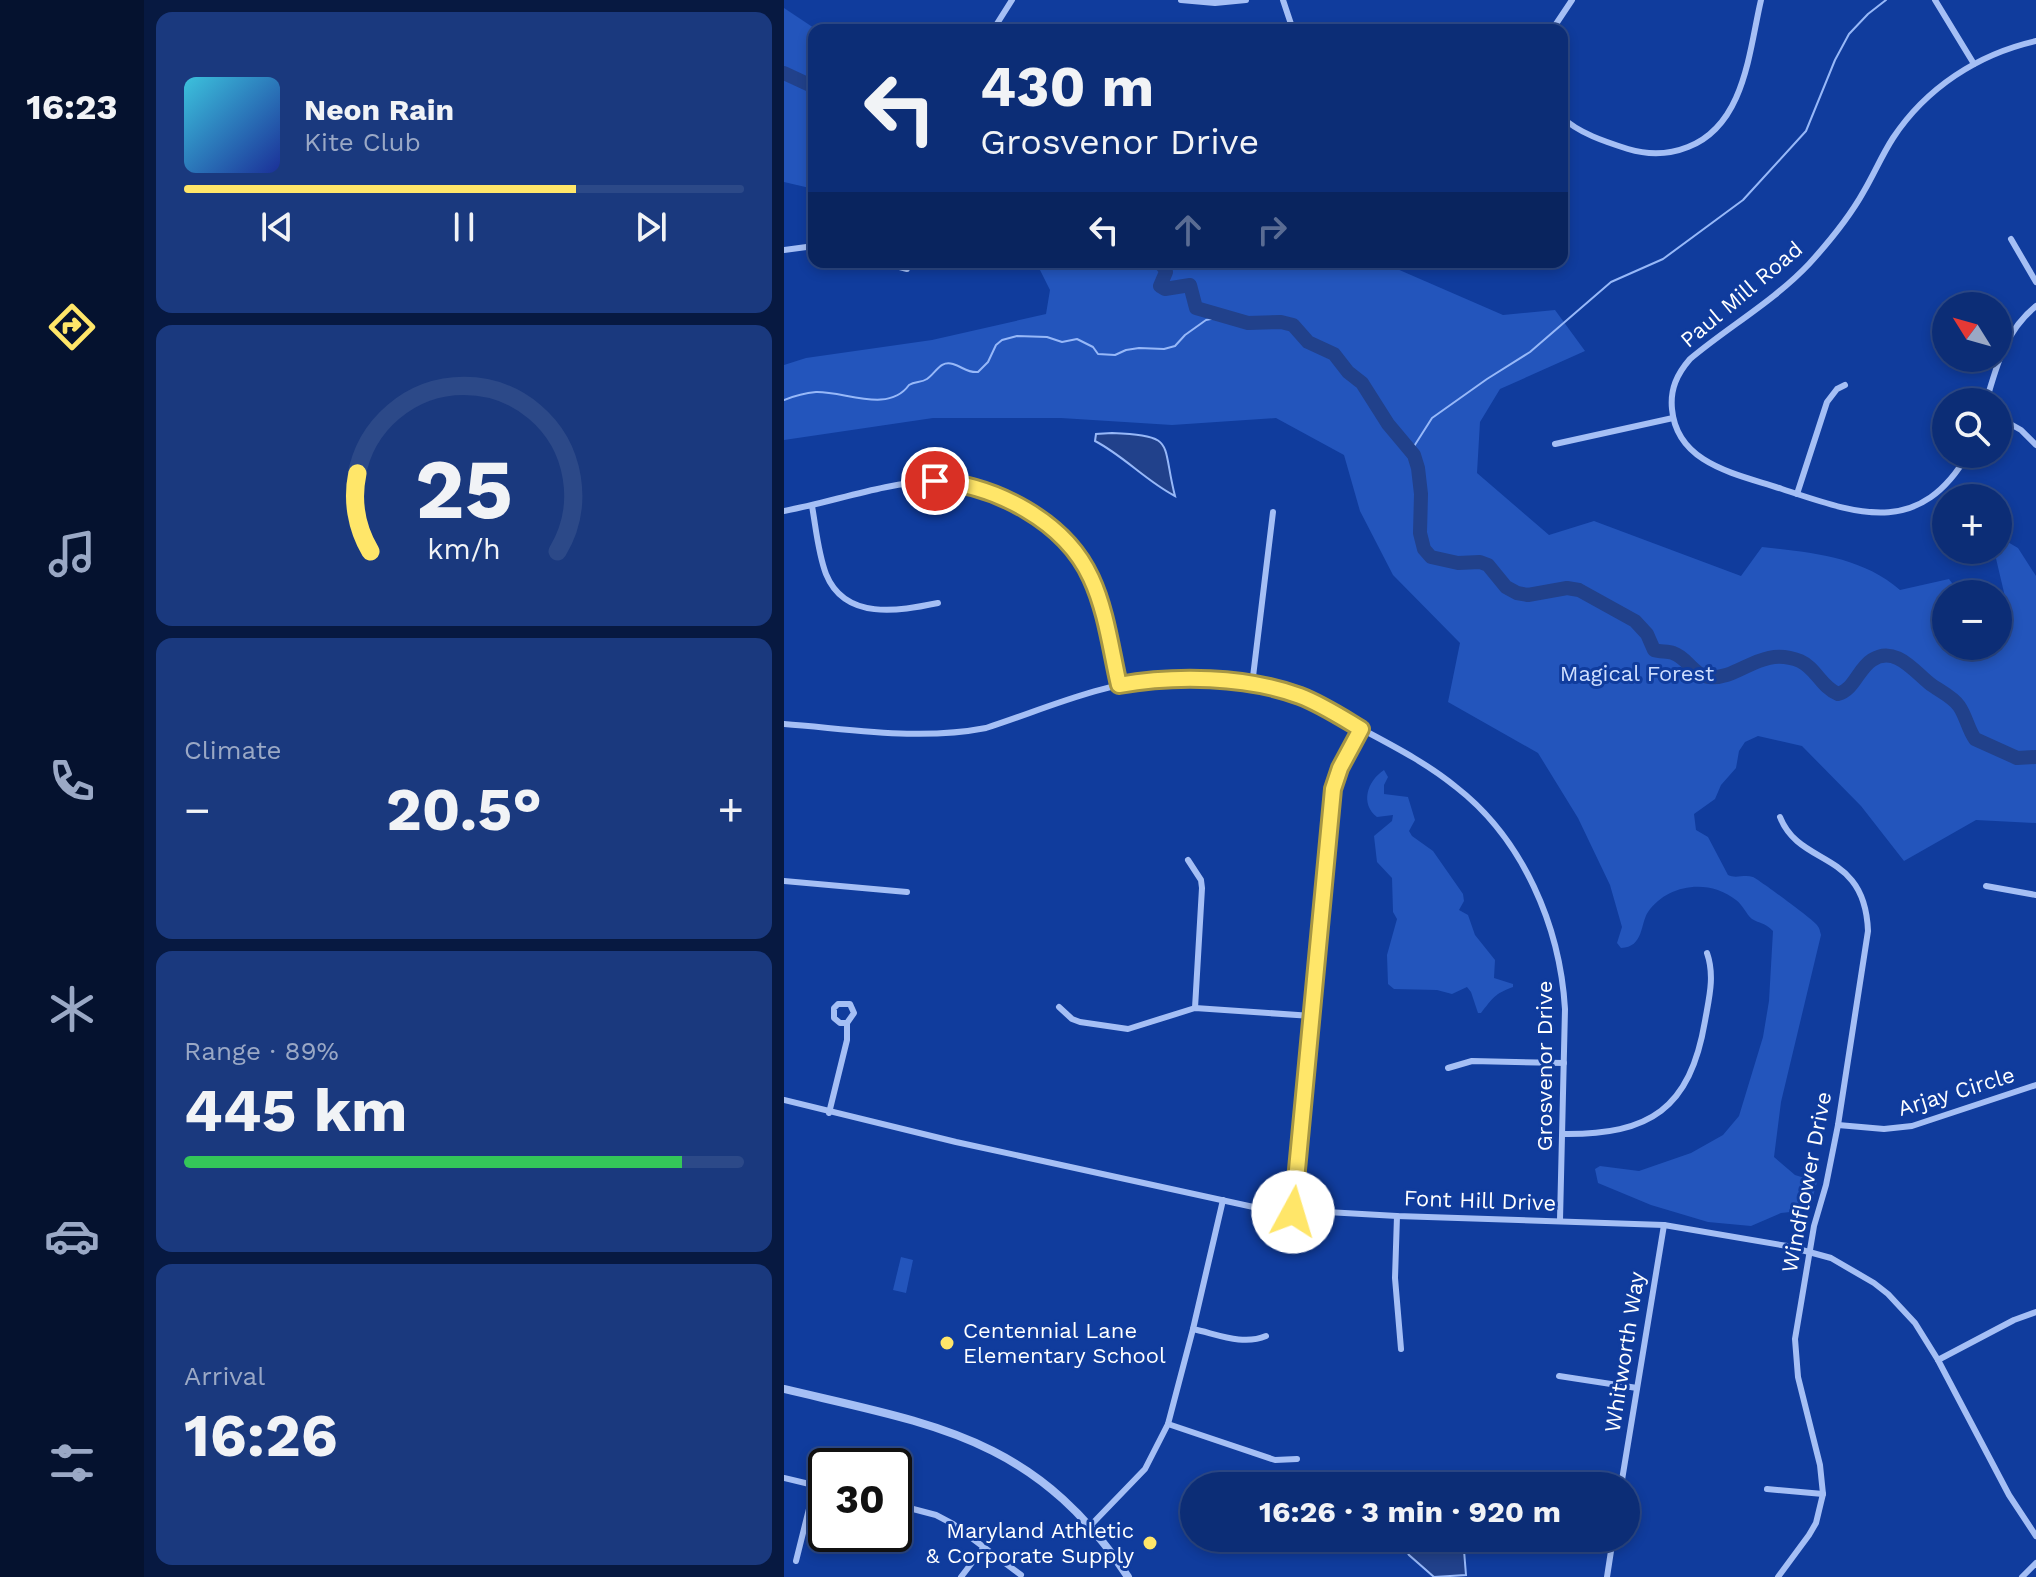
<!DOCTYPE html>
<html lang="en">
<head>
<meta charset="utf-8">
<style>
  :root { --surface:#0c2d76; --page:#1a397e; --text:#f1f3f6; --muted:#9aa8c5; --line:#2c4988; --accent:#ffe669 }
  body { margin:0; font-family:"Work Sans",sans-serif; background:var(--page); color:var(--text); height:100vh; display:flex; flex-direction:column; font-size:30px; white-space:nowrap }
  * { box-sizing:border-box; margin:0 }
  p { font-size:26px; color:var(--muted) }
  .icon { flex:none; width:44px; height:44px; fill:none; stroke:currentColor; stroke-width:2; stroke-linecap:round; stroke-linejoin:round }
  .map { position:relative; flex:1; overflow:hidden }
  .drawer { display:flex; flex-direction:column; gap:12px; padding:12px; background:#071941; width:640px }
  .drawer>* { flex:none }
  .top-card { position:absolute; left:24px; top:24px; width:760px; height:244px; border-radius:16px; box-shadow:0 4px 12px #0003,0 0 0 2px var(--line); background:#0c2d76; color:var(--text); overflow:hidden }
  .needle { width:52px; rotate:307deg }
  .controls { position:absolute; left:1148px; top:292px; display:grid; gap:16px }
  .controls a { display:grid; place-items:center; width:80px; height:80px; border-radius:50%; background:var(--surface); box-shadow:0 4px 12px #0003,0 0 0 2px var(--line); font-size:40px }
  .speed { position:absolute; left:24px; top:1448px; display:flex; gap:16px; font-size:40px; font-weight:700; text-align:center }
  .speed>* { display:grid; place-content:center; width:104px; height:104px; border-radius:50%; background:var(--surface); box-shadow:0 4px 12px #0003,0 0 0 2px var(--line); line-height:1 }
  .speed .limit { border:4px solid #111; border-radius:12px; background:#fff; color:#111 }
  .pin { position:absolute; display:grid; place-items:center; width:68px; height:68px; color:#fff; margin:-34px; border:4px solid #fff; border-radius:50%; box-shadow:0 2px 8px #0007 }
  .me { position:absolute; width:88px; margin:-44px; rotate:6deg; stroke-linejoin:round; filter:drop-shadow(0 0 6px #0008) }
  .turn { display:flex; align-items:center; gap:28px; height:168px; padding:0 40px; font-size:36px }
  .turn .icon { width:104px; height:104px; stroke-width:2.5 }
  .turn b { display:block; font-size:56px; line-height:68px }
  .lanes { display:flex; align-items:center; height:76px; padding:0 40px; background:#0003; justify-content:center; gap:40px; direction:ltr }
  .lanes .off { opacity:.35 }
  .big { font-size:60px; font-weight:700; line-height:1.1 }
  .drawer .card { flex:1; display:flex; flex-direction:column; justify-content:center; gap:12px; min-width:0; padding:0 28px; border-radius:16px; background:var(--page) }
  .drawer .dial { align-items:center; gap:0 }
  .dial svg { height:208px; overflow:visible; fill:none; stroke:var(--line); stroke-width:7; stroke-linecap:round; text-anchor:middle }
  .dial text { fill:var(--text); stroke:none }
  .song { display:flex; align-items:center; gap:24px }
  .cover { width:96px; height:96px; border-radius:12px; background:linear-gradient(135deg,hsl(190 70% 55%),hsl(230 70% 35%)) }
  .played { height:8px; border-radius:4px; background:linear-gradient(90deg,var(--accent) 70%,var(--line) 70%) }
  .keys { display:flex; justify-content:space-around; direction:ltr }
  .heat { display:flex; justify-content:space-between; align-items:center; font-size:44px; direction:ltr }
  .charge { height:12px; border-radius:6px; background:linear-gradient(90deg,#34c759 89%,var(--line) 0) }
  .trip { position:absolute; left:396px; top:1472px; width:460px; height:80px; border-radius:40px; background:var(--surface); box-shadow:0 4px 12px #0003,0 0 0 2px var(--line); font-weight:700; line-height:80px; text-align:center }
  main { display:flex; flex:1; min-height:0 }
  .dock { display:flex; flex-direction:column; width:144px; justify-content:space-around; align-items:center; background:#05122f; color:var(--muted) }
  .dock .icon { width:56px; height:56px }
  .dock .on { color:var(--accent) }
  .dock b { font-size:36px; color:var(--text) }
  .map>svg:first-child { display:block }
  .green { fill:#2355bc }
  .water { fill:#21418b; stroke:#97b8f8; stroke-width:2 }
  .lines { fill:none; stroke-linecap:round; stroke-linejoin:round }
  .stream { stroke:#97b8f8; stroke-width:2 }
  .river { stroke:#21418b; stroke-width:14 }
  .minor { stroke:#a5bff5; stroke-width:6 }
  .tertiary { stroke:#a5bff5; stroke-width:8 }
  .route-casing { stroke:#a69644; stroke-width:20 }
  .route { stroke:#ffe669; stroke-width:14 }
  .poi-dot { fill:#ffe669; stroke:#103c9d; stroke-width:3 }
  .labels { text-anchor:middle; stroke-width:6; stroke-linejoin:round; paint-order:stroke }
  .street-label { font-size:22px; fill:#fff; stroke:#103c9d }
  .park-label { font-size:22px; fill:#cedefe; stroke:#103c9d }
  .poi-label { font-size:22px; fill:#fff; stroke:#103c9d; text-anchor:start }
</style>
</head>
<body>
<main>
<nav class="dock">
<b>16:23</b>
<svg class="icon on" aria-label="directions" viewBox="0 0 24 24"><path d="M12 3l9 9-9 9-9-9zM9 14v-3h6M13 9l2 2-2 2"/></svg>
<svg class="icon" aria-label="music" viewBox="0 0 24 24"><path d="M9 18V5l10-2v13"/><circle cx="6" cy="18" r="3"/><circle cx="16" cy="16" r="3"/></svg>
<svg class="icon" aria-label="phone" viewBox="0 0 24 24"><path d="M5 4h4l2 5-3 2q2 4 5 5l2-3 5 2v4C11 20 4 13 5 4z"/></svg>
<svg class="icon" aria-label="climate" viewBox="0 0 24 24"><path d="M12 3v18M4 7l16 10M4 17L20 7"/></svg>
<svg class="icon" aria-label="car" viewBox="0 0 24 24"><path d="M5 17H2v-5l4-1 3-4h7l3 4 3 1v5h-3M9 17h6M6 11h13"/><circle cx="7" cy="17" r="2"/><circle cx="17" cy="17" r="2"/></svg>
<svg class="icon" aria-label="filters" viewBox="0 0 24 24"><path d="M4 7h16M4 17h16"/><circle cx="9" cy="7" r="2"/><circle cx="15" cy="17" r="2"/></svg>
</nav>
<section class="drawer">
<div class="card">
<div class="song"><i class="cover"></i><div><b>Neon Rain</b><p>Kite Club</p></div></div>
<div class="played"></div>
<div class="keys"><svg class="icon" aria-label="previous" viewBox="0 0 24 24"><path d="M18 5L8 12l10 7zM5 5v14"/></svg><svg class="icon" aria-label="pause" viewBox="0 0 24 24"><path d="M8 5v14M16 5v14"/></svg><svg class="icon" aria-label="next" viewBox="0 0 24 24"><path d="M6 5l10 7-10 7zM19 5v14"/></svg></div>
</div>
<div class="card dial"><svg viewBox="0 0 100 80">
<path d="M14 69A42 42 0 1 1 86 69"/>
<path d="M14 69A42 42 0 0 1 9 39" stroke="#ffe669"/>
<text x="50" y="56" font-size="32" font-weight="700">25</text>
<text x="50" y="72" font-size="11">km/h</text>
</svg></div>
<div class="card"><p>Climate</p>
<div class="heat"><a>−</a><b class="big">20.5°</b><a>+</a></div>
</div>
<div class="card"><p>Range · 89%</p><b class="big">445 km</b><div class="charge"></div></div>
<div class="card"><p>Arrival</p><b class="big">16:26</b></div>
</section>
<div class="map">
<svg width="1252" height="1577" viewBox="0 0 1252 1577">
  <rect width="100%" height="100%" fill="#103c9d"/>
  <!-- green -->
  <g class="green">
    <path d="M 0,8 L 33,30 L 30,30 L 30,189 L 0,182 Z"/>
    <path d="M 252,262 L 597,262 L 719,315 L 771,310 L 801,351 L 716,389 L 696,422 L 693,473 L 765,535 L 810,521 L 957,576 L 978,547 C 1028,553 1076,556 1116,590 L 1165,579 L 1176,594 L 1162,594 L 1162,646 L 1214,646 L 1214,617 L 1222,601 L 1210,550 L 1214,550 L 1215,543 L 1222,541 L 1234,548 L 1252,576 L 1252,823 L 1192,820 L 1120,861 L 1077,806 L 1018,746 L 974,736 L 961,742 L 955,751 L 952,768 L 937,785 L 931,799 L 910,814 L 912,830 L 924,837 L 944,875 C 952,879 960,874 969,877 C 974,879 1027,918 1032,924 C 1036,929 1035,928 1037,935 L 997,1102 L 990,1157 L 1011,1175 L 1033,1182 L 1025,1210 L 997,1213 L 967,1226 L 924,1222 L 867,1205 L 814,1183 L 811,1169 L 816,1166 L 855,1171 L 907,1153 L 939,1135 L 955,1116 L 979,1037 L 985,1001 L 989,931 C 980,922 976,924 968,919 C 962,914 959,905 952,900 C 925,878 883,884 864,912 C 856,924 860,947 837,948 L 833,943 L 838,927 L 826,885 L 794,818 L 754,753 L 664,702 L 676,643 L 609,575 L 576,511 L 560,455 L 492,418 L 388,425 L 277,418 L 149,418 L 0,440 L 0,365 L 22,358 L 148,340 L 262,314 L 266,290 Z"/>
    <path d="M 600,770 L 604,777 L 600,785 L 600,794 L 624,797 L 631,820 L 625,831 L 628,836 L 649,851 L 679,894 L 680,901 L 675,910 L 684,915 L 691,935 L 711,960 L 710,978 L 729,984 L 729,987 C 710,994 709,998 697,1013 L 694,1013 L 687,992 L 683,987 L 668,994 L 653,990 L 610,989 L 604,984 L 603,955 L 613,919 L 609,912 L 608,878 L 593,862 L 590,836 L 608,821 L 609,815 L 593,817 C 576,804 583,781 600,770 Z"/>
    <path d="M 117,1257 L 129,1260 L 122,1293 L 109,1290 Z"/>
  </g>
  <!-- water -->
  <g class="water">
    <path d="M 328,433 C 393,436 377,441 391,496 C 362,481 340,456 311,441 L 312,434 Z"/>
    <path d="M 629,1538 L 679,1538 L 682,1575 L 650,1577 L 625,1555 L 619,1545 Z"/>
  </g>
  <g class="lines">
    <!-- stream -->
    <g class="stream">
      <path d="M 0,400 C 10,396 21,393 32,392 C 61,391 104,414 125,385 C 131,381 137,383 143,379 C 152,373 156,360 169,364 C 179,367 183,373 194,372 L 204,362 L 212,345 L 218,340 L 233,336 L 263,337 L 278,342 L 293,339 L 309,347 L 314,354 L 331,355 L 342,350 L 355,348 L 380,349 L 391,346 L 401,335 L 422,320 L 441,316"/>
      <path d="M 627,451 L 648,418 L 703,379 L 746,352 L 827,282 L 879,259 L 959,200 L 1022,131 L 1051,60 L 1065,34 L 1084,14 L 1102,0"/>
    </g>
    <!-- river -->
    <g class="river">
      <path d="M 0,73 L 30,87"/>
      <path d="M 366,262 C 375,262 379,264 382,272 L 376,286 L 381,289 L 406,285 L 412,308 L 464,323 L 497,322 L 509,325 L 524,342 L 550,354 L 564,372 L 578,383 L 604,424 L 630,455 L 634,468 L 637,494 L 636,533 L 640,549 L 647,557 L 674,563 L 696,562 L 704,565 L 722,587 L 733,593 L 744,595 L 783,588 L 795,590 L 851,621 L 863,634 L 870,650 C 876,652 884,651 889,653 C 904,658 909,675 925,677 C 956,680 976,645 1016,661 C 1032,668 1037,687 1054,694 C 1070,690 1074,669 1088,660 C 1111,645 1130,671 1145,683 C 1155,691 1168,696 1175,706 C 1182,716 1184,729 1191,739 L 1233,758 L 1252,757"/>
    </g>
    <!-- minor -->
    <g class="minor">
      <path d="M 397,0 L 431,3 L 462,0"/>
      <path d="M 499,0 L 509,30"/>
      <path d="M 1151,0 L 1190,64"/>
      <path d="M 209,30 L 228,0"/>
      <path d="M 768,30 L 788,0"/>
      <path d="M 778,117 C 794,133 822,142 844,149 C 864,155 884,155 904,147 C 961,125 965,51 977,0"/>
      <path d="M 1227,239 L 1252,282"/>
      <path d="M 0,250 L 30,246"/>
      <path d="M 97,262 L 123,269"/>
      <path d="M 1202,402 C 1213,365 1221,331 1252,306"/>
      <path d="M 1214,417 L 1237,430 L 1252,445"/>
      <path d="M 771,444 L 889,418"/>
      <path d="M 1184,454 C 1135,538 1074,514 998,489 C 954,474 893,465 888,409 C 886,389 893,374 906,359 C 944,327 990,301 1025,264 C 1045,242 1065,218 1080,191 C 1090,174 1098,155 1109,138 C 1142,88 1194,54 1252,41"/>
      <path d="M 1013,494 L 1043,402 L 1053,389 L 1061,385"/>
      <path d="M 28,506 C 32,528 34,553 42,574 C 61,621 115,611 154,603"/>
      <path d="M 0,511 C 49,502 99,483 149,481 C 178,480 205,490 230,505 C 317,556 314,594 335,685"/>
      <path d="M 468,685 L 489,512"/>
      <path d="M 0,724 C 67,729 135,741 202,728 C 258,710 317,683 377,679 C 418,676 476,682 515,696 C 539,705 562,720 585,733 C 615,749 645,765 672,787 C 739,839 776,926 781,1009 L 776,1220"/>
      <path d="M 404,860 L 417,880 L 418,888 L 411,1008"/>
      <path d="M 0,881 L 123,892"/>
      <path d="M 1202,886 L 1252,895"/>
      <path d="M 275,1007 L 288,1019 L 296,1022 L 344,1029 L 411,1008 L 528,1016"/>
      <path d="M 664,1068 L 688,1061 L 780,1063"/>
      <path d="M 0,1100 L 172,1142 L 474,1208 L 613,1216 L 880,1225 L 1003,1246 L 1047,1258 L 1090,1283 L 1104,1294 L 1131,1323 L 1154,1360 L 1225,1495 L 1252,1536"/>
      <path d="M 45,1113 L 63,1040 L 63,1023 L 70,1013 L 66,1004 L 54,1004 L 50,1008 L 50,1018 L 56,1023 L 63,1023"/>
      <path d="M 1054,1125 L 1100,1129 L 1128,1126 L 1252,1085"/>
      <path d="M 779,1134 C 866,1135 906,1109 921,1021 C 925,998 931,976 923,953"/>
      <path d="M 509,1212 L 549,789 L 556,768 L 577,729"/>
      <path d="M 613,1216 L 611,1278 L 617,1349"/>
      <path d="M 409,1329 C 433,1334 459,1346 482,1336"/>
      <path d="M 1154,1360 L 1230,1320 L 1252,1312"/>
      <path d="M 775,1376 L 853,1388"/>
      <path d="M 384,1424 L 491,1460 L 513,1459"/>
      <path d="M 0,1478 L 42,1488"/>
      <path d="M 837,1486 L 880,1225"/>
      <path d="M 983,1489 L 1039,1494"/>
      <path d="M 110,1504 L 152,1515 L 169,1524 L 237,1575"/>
      <path d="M 306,1526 L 361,1469 L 384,1424 L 409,1329 L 439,1200"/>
      <path d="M 12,1561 L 31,1485"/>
      <path d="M 177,1577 L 200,1547"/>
      <path d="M 823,1577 L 829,1538"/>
      <path d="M 994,1577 L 1025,1535 L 1032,1523 L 1039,1494 L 1036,1465 L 1014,1377 L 1011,1339 L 1030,1226 L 1042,1185 L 1054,1125 L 1084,931 C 1081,849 1016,868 996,817"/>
      <path d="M 1238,1577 L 1252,1563"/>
    </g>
    <!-- tertiary -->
    <path class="tertiary" d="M 0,1389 C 151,1425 252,1437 344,1577"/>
  </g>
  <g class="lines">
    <defs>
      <path id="route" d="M 151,481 C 211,485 281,521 307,578 C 322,610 327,650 335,685 C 391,675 462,676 516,696 C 537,704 557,717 577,729 L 556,768 L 549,789 L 509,1212"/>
    </defs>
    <!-- route casing -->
    <use href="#route" class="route-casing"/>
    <!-- route -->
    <use href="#route" class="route"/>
  </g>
  <!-- markers -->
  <g class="poi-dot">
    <circle cx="163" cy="1343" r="8"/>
    <circle cx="366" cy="1543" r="8"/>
  </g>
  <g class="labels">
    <!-- street labels -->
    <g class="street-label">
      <text transform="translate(957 294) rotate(-40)" y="8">Paul Mill Road</text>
      <text transform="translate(760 1066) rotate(-90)" y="8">Grosvenor Drive</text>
      <text transform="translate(1172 1091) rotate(-17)" y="8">Arjay Circle</text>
      <text transform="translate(1022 1182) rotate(-79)" y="8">Windflower Drive</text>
      <text transform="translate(696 1200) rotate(2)" y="8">Font Hill Drive</text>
      <text transform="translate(840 1352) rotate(-81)" y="8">Whitworth Way</text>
    </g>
    <!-- park labels -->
    <g class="park-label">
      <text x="853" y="681">Magical Forest</text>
    </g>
    <!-- poi labels -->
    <g class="poi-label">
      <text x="179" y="1338">Centennial Lane<tspan x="179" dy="25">Elementary School</tspan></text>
      <text x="350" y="1538" text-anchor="end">Maryland Athletic<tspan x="350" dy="25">&amp; Corporate Supply</tspan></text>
    </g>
  </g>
</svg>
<div class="controls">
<a><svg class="needle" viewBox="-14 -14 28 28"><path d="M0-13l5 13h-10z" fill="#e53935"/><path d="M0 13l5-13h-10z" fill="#9aa8c5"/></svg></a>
<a><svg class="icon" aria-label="search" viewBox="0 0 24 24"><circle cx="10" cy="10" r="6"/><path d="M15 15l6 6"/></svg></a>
<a>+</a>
<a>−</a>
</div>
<div class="speed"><div class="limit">30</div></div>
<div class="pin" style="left:151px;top:481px;background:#d93025"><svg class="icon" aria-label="arrive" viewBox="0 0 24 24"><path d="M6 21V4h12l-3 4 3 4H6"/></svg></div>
<svg class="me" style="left:509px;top:1212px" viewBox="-20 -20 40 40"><circle r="19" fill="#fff"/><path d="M0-13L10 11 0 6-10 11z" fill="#ffe669"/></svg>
<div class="trip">16:26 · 3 min · 920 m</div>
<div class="top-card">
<div class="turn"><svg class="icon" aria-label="left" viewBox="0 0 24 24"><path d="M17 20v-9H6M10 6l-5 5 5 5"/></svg><div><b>430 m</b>Grosvenor Drive</div></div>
<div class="lanes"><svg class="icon" aria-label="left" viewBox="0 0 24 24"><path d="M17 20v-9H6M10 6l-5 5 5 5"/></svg><svg class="icon off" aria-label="ahead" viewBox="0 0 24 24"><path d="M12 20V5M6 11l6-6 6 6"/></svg><svg class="icon off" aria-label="right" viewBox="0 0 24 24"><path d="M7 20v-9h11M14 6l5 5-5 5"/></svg></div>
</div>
</div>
</main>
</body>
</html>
